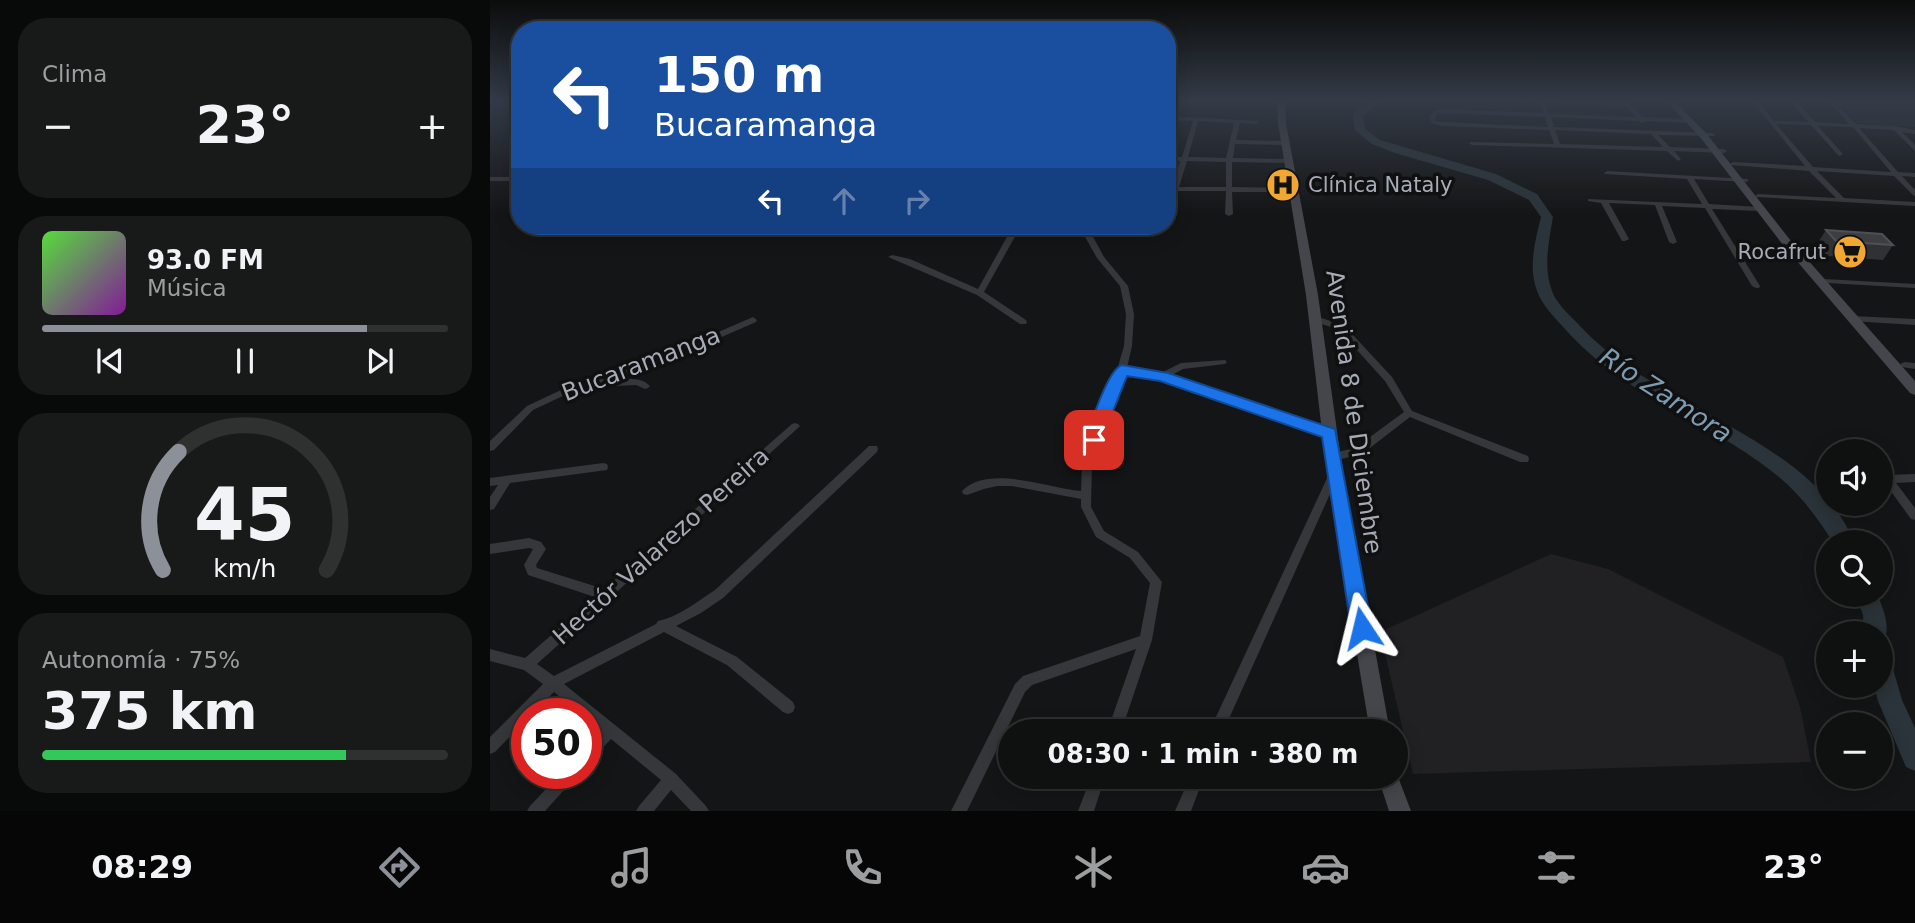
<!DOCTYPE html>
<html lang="es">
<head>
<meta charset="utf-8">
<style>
  :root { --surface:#0f1010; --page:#181919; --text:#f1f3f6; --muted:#9b9d9f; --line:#2f3030; --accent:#8c9099 }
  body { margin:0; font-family:"DejaVu Sans",sans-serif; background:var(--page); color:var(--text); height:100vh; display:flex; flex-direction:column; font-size:26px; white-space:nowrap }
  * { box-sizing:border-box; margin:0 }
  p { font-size:23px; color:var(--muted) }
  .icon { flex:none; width:38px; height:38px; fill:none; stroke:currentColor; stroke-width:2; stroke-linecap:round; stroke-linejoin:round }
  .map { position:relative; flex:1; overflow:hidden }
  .sheet { display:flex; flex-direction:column; gap:18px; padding:18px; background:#080909; width:490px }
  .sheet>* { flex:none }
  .guide { position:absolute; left:21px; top:21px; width:665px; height:214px; border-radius:28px; box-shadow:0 4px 18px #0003,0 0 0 2px var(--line); background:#1a4fa0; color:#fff; overflow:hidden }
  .tools { position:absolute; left:1326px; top:439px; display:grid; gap:14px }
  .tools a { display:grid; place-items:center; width:77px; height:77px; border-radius:50%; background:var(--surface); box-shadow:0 4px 18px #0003,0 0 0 2px var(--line); font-size:35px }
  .speed { position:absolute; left:21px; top:698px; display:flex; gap:14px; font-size:35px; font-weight:700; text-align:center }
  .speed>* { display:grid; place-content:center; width:91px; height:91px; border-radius:50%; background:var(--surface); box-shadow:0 4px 18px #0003,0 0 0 2px var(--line); line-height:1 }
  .speed .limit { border:10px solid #d22; background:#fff; color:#111 }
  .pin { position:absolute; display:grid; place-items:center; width:60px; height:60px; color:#fff; margin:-30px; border-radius:14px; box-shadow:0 4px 10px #0006 }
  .me { position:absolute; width:77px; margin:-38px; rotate:350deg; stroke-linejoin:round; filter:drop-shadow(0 0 5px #0008) }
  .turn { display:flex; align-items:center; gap:24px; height:147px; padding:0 28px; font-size:32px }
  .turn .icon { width:91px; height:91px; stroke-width:2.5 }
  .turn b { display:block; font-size:49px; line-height:60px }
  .lanes { display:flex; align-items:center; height:66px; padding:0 28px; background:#0003; justify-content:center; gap:35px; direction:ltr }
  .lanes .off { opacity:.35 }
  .big { font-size:52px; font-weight:700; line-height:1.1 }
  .sheet .widget { flex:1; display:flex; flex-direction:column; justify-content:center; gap:10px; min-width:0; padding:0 24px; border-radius:28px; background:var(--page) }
  .sheet .dial { align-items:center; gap:0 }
  .dial svg { height:182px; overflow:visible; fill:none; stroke:var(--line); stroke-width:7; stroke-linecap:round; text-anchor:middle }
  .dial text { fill:var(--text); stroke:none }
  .song { display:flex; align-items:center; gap:21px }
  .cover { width:84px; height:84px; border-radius:10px; background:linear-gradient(135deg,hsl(110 70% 55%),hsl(290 70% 35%)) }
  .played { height:7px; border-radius:4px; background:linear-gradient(90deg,var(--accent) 80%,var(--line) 80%) }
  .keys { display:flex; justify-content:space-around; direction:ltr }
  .heat { display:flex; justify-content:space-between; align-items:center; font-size:38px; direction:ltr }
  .charge { height:10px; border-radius:5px; background:linear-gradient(90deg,#34c759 75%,var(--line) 0) }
  .trip { position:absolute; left:508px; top:719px; width:410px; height:70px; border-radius:35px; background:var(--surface); box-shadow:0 4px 18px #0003,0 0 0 2px var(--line); font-weight:700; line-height:70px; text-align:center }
  .dock { display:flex; height:112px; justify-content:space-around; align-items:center; background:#060606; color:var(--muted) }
  .dock .icon { width:49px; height:49px }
  .dock .selected { color:var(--accent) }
  .dock b { font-size:32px; color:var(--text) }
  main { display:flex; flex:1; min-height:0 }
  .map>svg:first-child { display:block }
  .built { fill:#212123 }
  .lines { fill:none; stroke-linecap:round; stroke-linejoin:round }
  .river { fill:#2b343a; fill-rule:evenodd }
  .street { fill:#36373b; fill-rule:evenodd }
  .secondary { fill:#44464b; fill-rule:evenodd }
  .wall { fill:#303134 }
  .building { fill:#3d3e42; stroke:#4d5054; stroke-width:2 }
  .route { fill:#1a73e8; stroke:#114b97; stroke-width:2 }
  .labels { text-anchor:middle; stroke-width:7; stroke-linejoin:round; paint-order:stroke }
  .far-poi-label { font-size:21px; fill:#a6acb7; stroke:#101011; text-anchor:start }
  .street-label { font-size:24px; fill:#a6acb7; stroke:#101011 }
  .water-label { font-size:26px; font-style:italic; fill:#7d9cb2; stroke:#101011 }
</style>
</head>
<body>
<main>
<section class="sheet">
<div class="widget"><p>Clima</p>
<div class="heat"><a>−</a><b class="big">23°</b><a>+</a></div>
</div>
<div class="widget">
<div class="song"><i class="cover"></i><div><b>93.0 FM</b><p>Música</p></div></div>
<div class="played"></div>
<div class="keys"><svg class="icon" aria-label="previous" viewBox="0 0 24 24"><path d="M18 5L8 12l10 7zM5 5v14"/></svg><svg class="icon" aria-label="pause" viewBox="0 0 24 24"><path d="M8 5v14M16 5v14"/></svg><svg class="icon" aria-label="next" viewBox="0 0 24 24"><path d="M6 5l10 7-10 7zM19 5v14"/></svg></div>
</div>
<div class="widget dial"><svg viewBox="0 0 100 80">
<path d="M14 69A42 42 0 1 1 86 69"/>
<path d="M14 69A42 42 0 0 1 21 17" stroke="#8c9099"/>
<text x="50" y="56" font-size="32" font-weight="700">45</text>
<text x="50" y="72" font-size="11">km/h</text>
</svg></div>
<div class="widget"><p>Autonomía · 75%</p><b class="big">375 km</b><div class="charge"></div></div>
</section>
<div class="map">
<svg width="1425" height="811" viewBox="0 0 1425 811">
  <rect width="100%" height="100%" fill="#141516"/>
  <!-- built -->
  <g class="built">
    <path d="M 1345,101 L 1425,101 L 1425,127 L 1368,123 Z"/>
    <path d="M 1061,554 L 1118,569 L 1293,657 L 1310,707 L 1321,762 L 923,774 L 890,632 Z"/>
  </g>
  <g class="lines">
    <!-- river -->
    <g class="river">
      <path d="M 880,101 L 891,101 L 873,116 L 875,129 L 890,140 L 1006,174 L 1047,194 L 1063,217 C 1059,241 1053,267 1062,291 C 1067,305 1082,317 1092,328 C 1167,409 1322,438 1364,542 L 1343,542 C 1327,518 1312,496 1289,477 C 1220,420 1137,399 1075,329 C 1065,318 1052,305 1047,291 C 1038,267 1045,241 1051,217 L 1039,200 L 998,180 L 905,153 L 882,144 L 865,130 L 863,116 L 868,108 Z"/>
      <path d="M 1366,595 L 1388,595 C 1393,610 1401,626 1394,641 L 1391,642 L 1391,634 L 1374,634 L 1373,615 Z"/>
      <path d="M 1391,652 L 1399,655 L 1412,700 L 1425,728 L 1425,771 L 1416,767 L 1388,701 L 1384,686 L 1391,686 Z"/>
    </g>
    <!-- street -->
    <g class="street">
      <path d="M 1049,101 L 1054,101 L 1059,114 L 1146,117 L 1136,106 L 1062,103 L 1059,101 L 1133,102 L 1133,101 L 1138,101 L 1152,117 L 1200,119 L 1203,121 L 1200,123 L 1155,121 L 1152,123 L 1149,121 L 1061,117 L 1064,127 L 1222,133 L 1225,135 L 1224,136 L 1168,135 L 1180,147 L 1234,149 L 1237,151 L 1234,153 L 1184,151 L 1191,159 L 1188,161 L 1177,151 L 982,145 L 980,144 L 980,142 L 1064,144 L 1059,130 L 952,126 L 942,123 L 939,117 L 944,111 L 952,109 L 1054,113 ZM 948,113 L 1055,117 L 1058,127 L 952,122 L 946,121 L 945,117 ZM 1065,130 L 1161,134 L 1173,147 L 1070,144 Z"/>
      <path d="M 1262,101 L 1267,101 L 1284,121 L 1318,122 L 1300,101 L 1306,101 L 1325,122 L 1359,124 L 1338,101 L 1344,101 L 1366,124 L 1405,126 L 1425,130 L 1425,134 L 1412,132 L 1425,145 L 1425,151 L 1404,130 L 1369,128 L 1408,172 L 1425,173 L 1425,177 L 1412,176 L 1425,190 L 1425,196 L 1423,195 L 1404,176 L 1327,171 L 1354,198 L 1425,202 L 1425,206 L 1266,197 L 1266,195 L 1268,194 L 1346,198 L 1319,171 L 1241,165 L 1240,164 L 1243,162 L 1315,166 ZM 1286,124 L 1321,125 L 1348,155 L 1350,156 L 1353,154 L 1352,153 L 1328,126 L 1363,127 L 1401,172 L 1323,167 Z"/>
      <path d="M 677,116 L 768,121 L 768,123 L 766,124 L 750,123 L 746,140 L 796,141 L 799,143 L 796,145 L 745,144 L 743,158 L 800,159 L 803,161 L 800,163 L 742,162 L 742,187 L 804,188 L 807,190 L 804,192 L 742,192 L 743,214 L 739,216 L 735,214 L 736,191 L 688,191 L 683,207 L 678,208 L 677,205 L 690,161 L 677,161 L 677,157 L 692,157 L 703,121 L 677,120 ZM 708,121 L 744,123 L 736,158 L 698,157 ZM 697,161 L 736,162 L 736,187 L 689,187 Z"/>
      <path d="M 1117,171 L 1258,179 L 1258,181 L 1256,182 L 1204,179 L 1219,204 L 1270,207 L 1274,209 L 1270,211 L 1222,209 L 1270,286 L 1269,288 L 1266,288 L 1262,286 L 1215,208 L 1172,206 L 1187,242 L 1183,244 L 1179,242 L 1165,205 L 1119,203 L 1139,239 L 1135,241 L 1132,241 L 1111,203 L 1098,201 L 1098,199 L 1212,204 L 1197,179 L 1115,174 L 1114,173 Z"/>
      <rect x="0" y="177" width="30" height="4"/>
      <path d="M 596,226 L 602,226 L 602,235 L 614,257 L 638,286 L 644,314 L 642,346 L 637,368 L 671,373 L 691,363 L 735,360 L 737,362 L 735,364 L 693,369 L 680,376 L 843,430 L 844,433 L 839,437 L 671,379 L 635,373 L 616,416 L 602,464 L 601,507 L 614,531 L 648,552 L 672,582 L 662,640 L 631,732 L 617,732 L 646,649 L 542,685 L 535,692 L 477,811 L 461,811 L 525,684 L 533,676 L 650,636 L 660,583 L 640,558 L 606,537 L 591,507 L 591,499 L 522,486 L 507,486 L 494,489 L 477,495 L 473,494 L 472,491 C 498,464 558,488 591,491 L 592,464 L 606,416 L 627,370 L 634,346 L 636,314 L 630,286 L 607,258 L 594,235 Z"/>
      <path d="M 447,228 L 526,231 L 527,233 L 494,292 L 536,320 L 537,322 L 536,324 L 530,324 L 487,295 L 398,257 L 402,255 L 420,259 L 488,289 L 518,235 L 450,232 L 446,230 Z"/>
      <path d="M 1334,279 L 1425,284 L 1425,288 L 1337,283 L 1333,281 Z"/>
      <path d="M 825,316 L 847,323 L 862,334 L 902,377 L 922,411 L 1038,456 L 1039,459 L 1038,462 L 1030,462 L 920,417 L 872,454 L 843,461 L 839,460 L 838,457 L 839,454 L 865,448 L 914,412 L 895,381 L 856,338 L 841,327 L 822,321 L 821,319 Z"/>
      <path d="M 1363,316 L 1425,319 L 1425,325 L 1360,321 L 1359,319 L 1360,317 Z"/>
      <path d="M 263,317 L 267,320 L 266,322 L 163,367 L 124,379 C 137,380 150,376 160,386 L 158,388 L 155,389 L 146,385 L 125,386 L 115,382 L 77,394 L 43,410 L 4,450 L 0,451 L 0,441 L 37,406 L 71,390 L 157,363 Z"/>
      <path d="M 1415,362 L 1425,363 L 1425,369 L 1412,367 L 1410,365 L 1412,363 Z"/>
      <path d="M 305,423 L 308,424 L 310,426 L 308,428 L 47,664 L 64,676 L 166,624 L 168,621 C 188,617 207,602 225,590 L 379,446 L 387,446 L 388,449 L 387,452 L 233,598 L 211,613 L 186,626 L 247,657 L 303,702 L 305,707 L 303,712 L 298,714 L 293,712 L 237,665 L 174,632 L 74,684 L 186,774 L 216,806 L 219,811 L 201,811 L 181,790 L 164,811 L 146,811 L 149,806 L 171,780 L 121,739 L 101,760 L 96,762 L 96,744 L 110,730 L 96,719 L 96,714 L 91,714 L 64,692 L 42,714 L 37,714 L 37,719 L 5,752 L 0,754 L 0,737 L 53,684 L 34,670 L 0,661 L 0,649 L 35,658 L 105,597 L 38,575 L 34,565 L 43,549 L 39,548 L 0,554 L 0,544 L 39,538 L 51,542 L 56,549 L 46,565 L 47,568 L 114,589 L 302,424 Z"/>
      <path d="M 113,463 L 117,464 L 118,467 L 117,470 L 20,483 L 4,509 L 0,510 L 0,497 L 8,485 L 0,486 L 0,478 Z"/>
      <path d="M 844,470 L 848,471 L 849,474 L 733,732 L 719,732 L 839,474 L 840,471 Z"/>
      <path d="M 1425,474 L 1425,482 L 1406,483 L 1425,508 L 1425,520 L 1421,519 L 1392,479 L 1393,476 L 1397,475 Z"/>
      <path d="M 70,774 L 86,774 L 84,779 L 55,811 L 37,811 L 40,806 Z"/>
      <path d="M 601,777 L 615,777 L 604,811 L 588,811 Z"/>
      <path d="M 700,777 L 714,777 L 701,811 L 685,811 Z"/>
    </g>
    <!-- secondary -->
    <g class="secondary">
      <path d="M 787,101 L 795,101 L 796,123 L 828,295 L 853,474 L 900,732 L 880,732 L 837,474 L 816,295 L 788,123 Z"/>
      <path d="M 1176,101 L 1184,101 L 1216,133 L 1301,241 L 1425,381 L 1425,395 L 1420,393 L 1293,245 L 1210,137 Z"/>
      <path d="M 905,769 L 921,811 L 899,811 L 888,777 L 905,777 Z"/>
    </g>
  </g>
  <!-- wall -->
  <path class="wall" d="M 1336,230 L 1403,245 L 1393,260 L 1337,256 L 1327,244 Z"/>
  <!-- building -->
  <path class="building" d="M 1336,230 L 1392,234 L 1403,245 L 1346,241 Z"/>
  <!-- sky -->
  <linearGradient id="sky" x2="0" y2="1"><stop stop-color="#0b0c0c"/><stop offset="0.47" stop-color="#343b47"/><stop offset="1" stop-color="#343b47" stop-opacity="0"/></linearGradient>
  <rect width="1425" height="214" fill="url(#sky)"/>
  <!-- route -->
  <path class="route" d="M 632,365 L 678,373 L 845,429 L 882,628 L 879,635 L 872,638 L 864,635 L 861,628 L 832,437 L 670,381 L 637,376 L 610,444 L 598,444 L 596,440 C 600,425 618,369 632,365 Z"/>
  <!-- icons -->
  <defs>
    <symbol id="hospital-disc" viewBox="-11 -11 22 22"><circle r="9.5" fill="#f2a731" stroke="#101011"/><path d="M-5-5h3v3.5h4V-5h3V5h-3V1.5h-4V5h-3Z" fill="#111"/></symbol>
    <symbol id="supermarket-disc" viewBox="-11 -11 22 22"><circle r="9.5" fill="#f2a731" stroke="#101011"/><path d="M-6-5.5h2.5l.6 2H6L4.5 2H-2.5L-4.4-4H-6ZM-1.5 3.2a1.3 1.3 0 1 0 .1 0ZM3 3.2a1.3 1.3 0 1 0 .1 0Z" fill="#111"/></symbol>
  </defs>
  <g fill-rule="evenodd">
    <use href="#hospital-disc" x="774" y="166" width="38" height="38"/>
    <use href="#supermarket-disc" x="1341" y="233" width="38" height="38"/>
  </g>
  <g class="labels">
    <!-- far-poi labels -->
    <g class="far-poi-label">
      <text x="818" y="192">Clínica Nataly</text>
      <text x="1336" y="259" text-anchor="end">Rocafrut</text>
    </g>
    <!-- street labels -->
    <g class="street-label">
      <text transform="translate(151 364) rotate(-21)" y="8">Bucaramanga</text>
      <text transform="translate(864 412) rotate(82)" y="8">Avenida 8 de Diciembre</text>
      <text transform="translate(171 546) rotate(-42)" y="8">Hectór Valarezo Pereira</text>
    </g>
    <!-- water labels -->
    <g class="water-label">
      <text transform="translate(1176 395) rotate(33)" y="9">Río Zamora</text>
    </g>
  </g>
</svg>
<div class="tools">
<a><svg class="icon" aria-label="sound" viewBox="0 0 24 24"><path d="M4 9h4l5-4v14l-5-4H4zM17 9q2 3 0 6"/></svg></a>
<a><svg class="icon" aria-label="search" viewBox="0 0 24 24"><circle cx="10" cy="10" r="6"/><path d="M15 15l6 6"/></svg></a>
<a>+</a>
<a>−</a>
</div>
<div class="speed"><div class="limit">50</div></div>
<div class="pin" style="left:604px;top:440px;background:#d93025"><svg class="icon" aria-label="arrive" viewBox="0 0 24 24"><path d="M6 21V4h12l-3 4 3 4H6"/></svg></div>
<svg class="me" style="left:872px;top:628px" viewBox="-20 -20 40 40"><path d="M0-17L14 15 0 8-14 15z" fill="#1a73e8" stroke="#fff" stroke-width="4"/></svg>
<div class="trip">08:30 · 1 min · 380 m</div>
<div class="guide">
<div class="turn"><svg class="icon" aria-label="left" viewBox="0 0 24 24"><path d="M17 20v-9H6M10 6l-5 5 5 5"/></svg><div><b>150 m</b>Bucaramanga</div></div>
<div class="lanes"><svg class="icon" aria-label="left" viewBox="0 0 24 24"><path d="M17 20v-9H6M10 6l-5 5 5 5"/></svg><svg class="icon off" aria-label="ahead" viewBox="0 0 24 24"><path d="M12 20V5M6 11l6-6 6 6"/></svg><svg class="icon off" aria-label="right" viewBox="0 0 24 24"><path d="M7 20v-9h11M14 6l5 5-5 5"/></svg></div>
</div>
</div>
</main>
<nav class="dock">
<b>08:29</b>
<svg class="icon selected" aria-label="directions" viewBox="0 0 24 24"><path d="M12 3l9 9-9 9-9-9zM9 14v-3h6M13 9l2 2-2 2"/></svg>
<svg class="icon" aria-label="music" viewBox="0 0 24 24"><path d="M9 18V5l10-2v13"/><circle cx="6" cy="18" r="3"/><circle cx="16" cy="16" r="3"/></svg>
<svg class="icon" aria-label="phone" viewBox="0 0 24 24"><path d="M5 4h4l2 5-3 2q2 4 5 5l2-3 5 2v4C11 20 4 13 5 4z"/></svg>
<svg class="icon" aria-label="climate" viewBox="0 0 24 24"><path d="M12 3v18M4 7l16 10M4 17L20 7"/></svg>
<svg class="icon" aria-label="car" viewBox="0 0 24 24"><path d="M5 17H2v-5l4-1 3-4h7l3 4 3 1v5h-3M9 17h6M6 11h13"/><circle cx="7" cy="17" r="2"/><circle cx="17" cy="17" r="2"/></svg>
<svg class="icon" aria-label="filters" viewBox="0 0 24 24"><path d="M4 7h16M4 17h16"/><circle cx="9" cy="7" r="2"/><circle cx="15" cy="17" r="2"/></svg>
<b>23°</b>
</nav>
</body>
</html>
